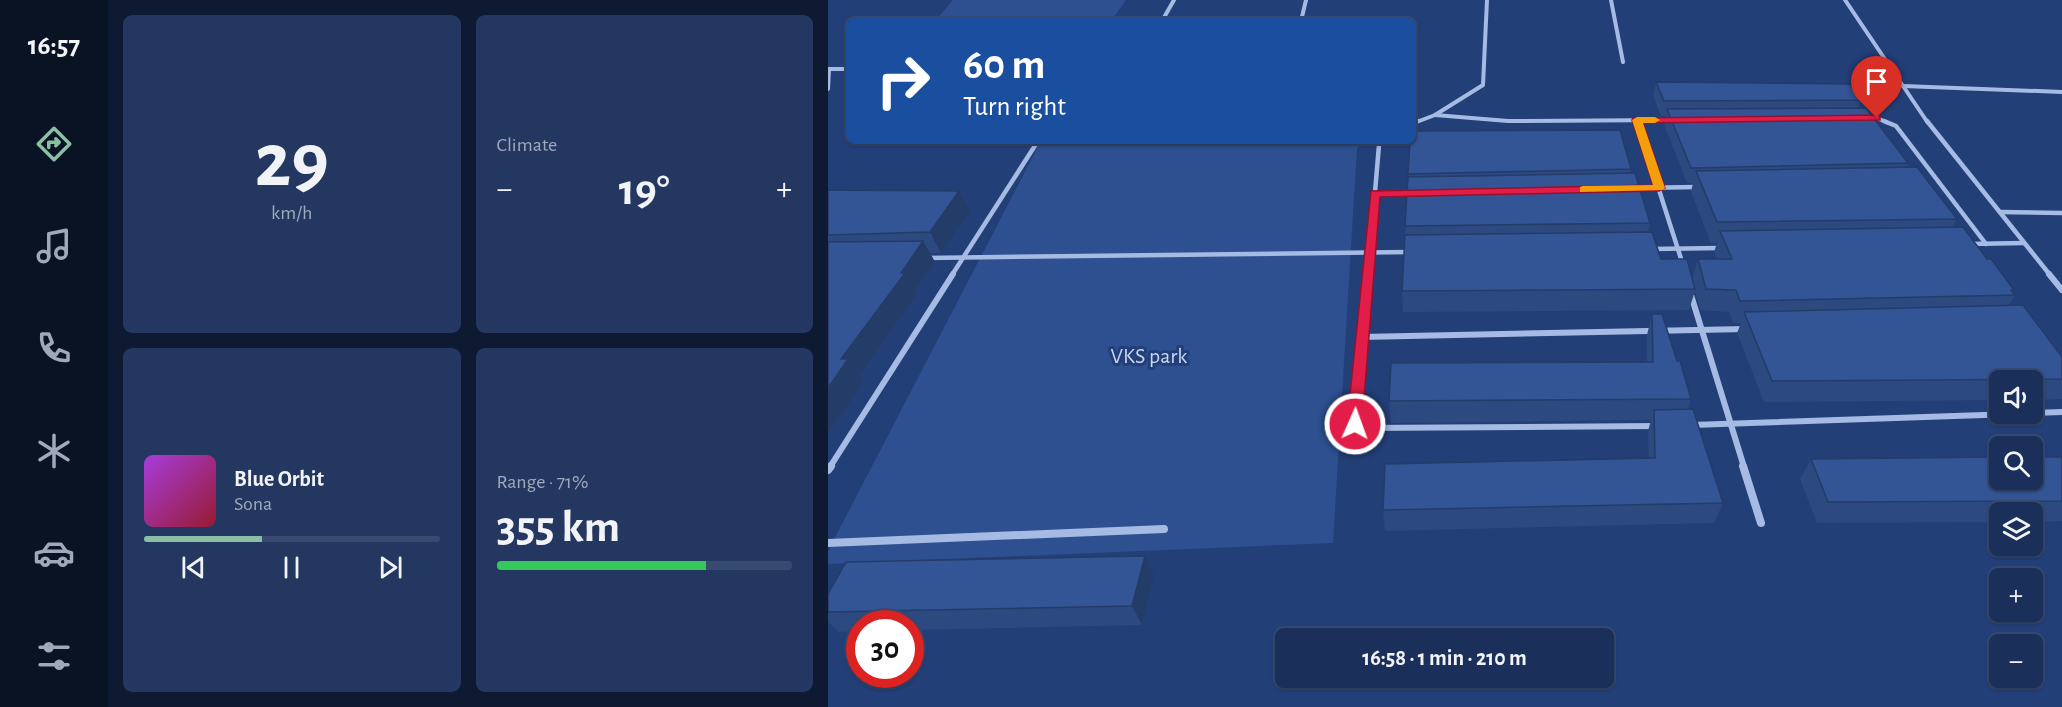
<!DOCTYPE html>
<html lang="en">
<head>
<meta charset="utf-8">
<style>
  :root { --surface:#1a2f5a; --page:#233760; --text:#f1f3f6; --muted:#9fa9bb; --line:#384a70; --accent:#8abfa5 }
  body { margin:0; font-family:"Alegreya Sans",sans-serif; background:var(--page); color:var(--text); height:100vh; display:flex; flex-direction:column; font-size:22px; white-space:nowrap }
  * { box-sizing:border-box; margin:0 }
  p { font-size:20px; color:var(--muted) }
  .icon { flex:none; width:33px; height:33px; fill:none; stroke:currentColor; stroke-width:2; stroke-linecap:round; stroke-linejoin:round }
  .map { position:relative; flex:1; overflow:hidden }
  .sheet { display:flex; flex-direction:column; gap:15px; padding:15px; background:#0e1a32; width:720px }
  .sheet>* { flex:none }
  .guide { position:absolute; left:18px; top:18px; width:570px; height:126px; border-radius:9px; box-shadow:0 2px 4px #0004,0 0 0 2px var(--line); background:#1a4fa0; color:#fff; overflow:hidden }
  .buttons { position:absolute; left:1161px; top:370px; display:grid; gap:12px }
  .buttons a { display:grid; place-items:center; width:54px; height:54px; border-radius:9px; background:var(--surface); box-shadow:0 2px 4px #0004,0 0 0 2px var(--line); font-size:30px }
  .speed { position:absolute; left:18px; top:610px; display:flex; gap:12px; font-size:30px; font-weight:700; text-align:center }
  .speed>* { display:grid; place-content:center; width:78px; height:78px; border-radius:50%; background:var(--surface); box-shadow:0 2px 4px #0004,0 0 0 2px var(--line); line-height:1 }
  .speed .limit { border:9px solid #d22; background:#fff; color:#111 }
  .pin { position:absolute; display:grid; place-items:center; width:51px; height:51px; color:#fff; margin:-62px -26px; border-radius:50% 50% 50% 0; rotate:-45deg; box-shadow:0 0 6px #0007 }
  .pin .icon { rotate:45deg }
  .me { position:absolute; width:66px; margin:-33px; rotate:2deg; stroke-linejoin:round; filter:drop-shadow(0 0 4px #0008) }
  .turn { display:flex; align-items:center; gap:21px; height:126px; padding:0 18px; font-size:27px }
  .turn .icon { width:78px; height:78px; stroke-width:2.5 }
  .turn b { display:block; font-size:42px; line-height:51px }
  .big { font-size:45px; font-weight:700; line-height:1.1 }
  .sheet .tile { flex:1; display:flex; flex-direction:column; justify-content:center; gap:9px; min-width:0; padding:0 21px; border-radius:9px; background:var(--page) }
  .sheet .dial { align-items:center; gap:0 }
  .dial b { font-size:78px; line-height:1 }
  .song { display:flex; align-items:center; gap:18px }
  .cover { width:72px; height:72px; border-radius:9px; background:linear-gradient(135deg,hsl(280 70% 55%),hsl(350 70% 35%)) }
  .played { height:6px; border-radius:3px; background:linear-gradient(90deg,var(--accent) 40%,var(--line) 40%) }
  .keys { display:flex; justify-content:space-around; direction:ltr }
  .heat { display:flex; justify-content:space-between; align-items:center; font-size:33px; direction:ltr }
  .charge { height:9px; border-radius:4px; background:linear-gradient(90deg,#34c759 71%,var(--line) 0) }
  .sheet .tiles { flex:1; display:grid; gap:15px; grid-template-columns:repeat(2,1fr) }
  .trip { position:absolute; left:447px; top:628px; width:339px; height:60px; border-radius:9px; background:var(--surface); box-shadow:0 2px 4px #0004,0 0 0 2px var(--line); font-weight:700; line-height:60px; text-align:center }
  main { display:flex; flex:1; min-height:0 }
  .tabs { display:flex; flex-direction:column; width:108px; justify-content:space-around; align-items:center; background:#0a1324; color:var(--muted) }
  .tabs .icon { width:42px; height:42px }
  .tabs .current { color:var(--accent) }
  .tabs b { font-size:27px; color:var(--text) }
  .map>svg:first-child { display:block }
  .green { fill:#2e5090 }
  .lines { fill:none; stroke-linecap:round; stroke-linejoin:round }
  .street-far3 { stroke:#a5bbe4; stroke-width:4 }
  .street-far2 { stroke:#a5bbe4; stroke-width:4.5 }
  .street-far1 { stroke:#a5bbe4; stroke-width:6 }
  .street { stroke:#a5bbe4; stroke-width:8 }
  .wall { fill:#2c4980 }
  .shaded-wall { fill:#243c68 }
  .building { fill:#335595; stroke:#243c68; stroke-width:1.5 }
  .route { fill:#e11d48; stroke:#92132f; stroke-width:1.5 }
  .slow { fill:#f59e0b }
  .labels { text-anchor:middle; stroke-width:6; stroke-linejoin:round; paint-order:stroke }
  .park-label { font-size:22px; fill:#c7d7f3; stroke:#233f78 }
</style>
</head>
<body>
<main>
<nav class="tabs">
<b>16:57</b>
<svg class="icon current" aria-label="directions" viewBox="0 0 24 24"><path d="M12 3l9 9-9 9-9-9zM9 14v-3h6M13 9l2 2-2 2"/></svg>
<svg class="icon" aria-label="music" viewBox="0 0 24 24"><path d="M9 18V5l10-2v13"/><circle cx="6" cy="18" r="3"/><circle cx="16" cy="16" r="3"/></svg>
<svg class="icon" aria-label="phone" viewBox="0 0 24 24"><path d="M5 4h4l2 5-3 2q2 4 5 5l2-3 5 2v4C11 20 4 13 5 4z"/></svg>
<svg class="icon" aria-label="climate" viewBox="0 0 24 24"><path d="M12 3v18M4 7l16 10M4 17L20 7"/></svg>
<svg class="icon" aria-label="car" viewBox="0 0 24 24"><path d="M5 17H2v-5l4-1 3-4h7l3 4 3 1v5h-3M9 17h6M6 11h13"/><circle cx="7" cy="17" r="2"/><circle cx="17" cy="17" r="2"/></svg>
<svg class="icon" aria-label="filters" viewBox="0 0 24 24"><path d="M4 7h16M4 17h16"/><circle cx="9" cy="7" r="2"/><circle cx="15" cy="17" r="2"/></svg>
</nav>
<section class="sheet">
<div class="tiles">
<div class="tile dial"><b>29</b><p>km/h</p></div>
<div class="tile"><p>Climate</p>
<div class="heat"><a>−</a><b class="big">19°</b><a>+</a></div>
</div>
<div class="tile">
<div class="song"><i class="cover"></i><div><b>Blue Orbit</b><p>Sona</p></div></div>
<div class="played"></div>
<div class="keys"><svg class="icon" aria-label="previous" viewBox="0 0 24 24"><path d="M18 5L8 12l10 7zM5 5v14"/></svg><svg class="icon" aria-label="pause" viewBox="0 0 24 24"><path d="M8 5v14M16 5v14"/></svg><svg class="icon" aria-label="next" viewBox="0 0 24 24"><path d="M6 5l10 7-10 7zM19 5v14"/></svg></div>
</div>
<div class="tile"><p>Range · 71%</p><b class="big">355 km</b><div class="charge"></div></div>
</div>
</section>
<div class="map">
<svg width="1234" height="707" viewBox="0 0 1234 707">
  <rect width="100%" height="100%" fill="#233f78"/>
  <!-- green -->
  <g class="green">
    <path d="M 125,0 L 298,0 L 283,21 L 107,21 Z"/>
    <path d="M 213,141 L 537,141 L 529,148 L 505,543 L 0,564 L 0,551 Z"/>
  </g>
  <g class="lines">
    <!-- street-far3 -->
    <g class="street-far3">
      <path d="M 783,0 L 795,62"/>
      <path d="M 1017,0 L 1100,123"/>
      <path d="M 334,21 L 346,0"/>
      <path d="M 473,21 L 478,0"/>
      <path d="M 0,69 L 21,69"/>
      <path d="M 1075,86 L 1234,92"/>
      <path d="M 0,89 L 1,69"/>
      <path d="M 607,115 L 680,121 L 843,120"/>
      <path d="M 1039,118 L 1049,118 L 1060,123"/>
      <path d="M 809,120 L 810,123"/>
      <path d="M 586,123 L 607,115 L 655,85 L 659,0"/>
    </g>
    <!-- street-far2 -->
    <g class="street-far2">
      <path d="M 809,121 L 855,265"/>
      <path d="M 1056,121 L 1068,126 L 1158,244"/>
      <path d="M 1099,121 L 1222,275"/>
      <path d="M 585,123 L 590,121"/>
      <path d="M 806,188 L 870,187"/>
      <path d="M 547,194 L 585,193"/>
      <path d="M 1172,212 L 1234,213"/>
      <path d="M 1141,244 L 1196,243"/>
      <path d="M 823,249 L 893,248"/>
      <path d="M 97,258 L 581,252"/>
      <path d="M 124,275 L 210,141"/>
      <path d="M 540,275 L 551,145 L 556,141"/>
    </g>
    <!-- street-far1 -->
    <g class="street-far1">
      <path d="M 540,274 L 527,424 L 533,428 L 830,426"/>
      <path d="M 1221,274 L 1234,290"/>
      <path d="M 863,295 L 916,467"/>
      <path d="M 533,337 L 918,329"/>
      <path d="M 1204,413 L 1234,412"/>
      <path d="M 864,425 L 1185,414"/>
      <path d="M 2,467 L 125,274"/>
    </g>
    <!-- street -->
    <g class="street">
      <path d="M 915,466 L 933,523"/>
      <path d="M 0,470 L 3,466"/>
      <path d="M 0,543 L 336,529"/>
    </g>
  </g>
  <!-- wall -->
  <g class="wall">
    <path d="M 828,82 L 1033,100 L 1030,108 L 1080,163 L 1079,167 L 1129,219 L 1124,228 L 1159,259 L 1186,290 L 1185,292 L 1187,295 L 1180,306 L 1234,357 L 1234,399 L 1204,400 L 1204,381 L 1172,381 L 1172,400 L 936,402 L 909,333 L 913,323 L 905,323 L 901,312 L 872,310 L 867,291 L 861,310 L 575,312 L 574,291 L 582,141 L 803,169 L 802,173 L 822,223 L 820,232 L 833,259 L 864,279 L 870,259 L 889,259 L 886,252 L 889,243 L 883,243 L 863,192 L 865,183 L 859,183 L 836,124 L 838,116 L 833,116 L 825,96 Z"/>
    <path d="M 0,190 L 142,212 L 113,253 L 102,253 L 107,262 L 87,291 L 89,294 L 32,375 L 36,381 L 0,434 Z"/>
    <path d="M 824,314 L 849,361 L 863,399 L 860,409 L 895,503 L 886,523 L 557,531 L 555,510 L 821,459 L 820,431 L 823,420 L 563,423 L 561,401 L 819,362 L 819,335 Z"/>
    <path d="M 1234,457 L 1234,521 L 1204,522 L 1204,513 L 1172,513 L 1172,522 L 989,523 L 972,479 L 983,459 Z"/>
    <path d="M 326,576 L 314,625 L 82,630 L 82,624 L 32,624 L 32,631 L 11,632 L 0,622 L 0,612 Z"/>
  </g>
  <!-- shaded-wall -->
  <g class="shaded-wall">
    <path d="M 131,191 L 142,212 L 113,253 L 102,232 Z"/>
    <path d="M 95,241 L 107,262 L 87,291 L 89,294 L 32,375 L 36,381 L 0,434 L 0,388 L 13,359 Z"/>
    <path d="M 317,556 L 326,576 L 314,625 L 304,606 Z"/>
  </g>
  <!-- building -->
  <g class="building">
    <path d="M 828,82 L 1022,84 L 1033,100 L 836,101 Z"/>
    <path d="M 1038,108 L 1080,163 L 863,168 L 839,109 Z"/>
    <path d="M 792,130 L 803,169 L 580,174 L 582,141 L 585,141 L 585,131 Z"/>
    <path d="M 1089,167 L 1129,219 L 889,222 L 868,171 Z"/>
    <path d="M 807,173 L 822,223 L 577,226 L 580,177 Z"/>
    <path d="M 0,190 L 131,191 L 102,232 L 0,235 Z"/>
    <path d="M 1135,227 L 1159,259 L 1163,259 L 1186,290 L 1183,290 L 1187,295 L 912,301 L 908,290 L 878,289 L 870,259 L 904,259 L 892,231 Z"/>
    <path d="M 824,232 L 833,259 L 859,259 L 867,289 L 574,291 L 577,235 Z"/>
    <path d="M 95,241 L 73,273 L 77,273 L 13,359 L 20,359 L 0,388 L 0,242 Z"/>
    <path d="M 1195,305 L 1234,357 L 1234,379 L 944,381 L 916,312 Z"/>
    <path d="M 824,314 L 834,314 L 849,361 L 852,361 L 863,399 L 561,401 L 563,363 L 825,362 Z"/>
    <path d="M 865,409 L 895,503 L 555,510 L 557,464 L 827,458 L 826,410 Z"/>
    <path d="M 1172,457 L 1172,480 L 1204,480 L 1204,457 L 1234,457 L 1234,501 L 1000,502 L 983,459 Z"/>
    <path d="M 317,556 L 304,606 L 0,612 L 0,594 L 18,562 Z"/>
  </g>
  <!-- route -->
  <path class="route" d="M 1049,115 L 1052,116 L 1052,120 L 815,123 L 837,188 L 831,191 L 552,197 L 534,424 L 532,428 L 522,428 L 519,424 L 543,191 L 825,185 L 804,120 L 805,118 Z"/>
  <!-- slow -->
  <path class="slow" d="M 809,117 L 827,117 L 832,120 L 827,123 L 815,123 L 837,188 L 835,190 L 752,192 L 752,187 L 755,186 L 825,185 L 804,120 Z"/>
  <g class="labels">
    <!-- park labels -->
    <g class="park-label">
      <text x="321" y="363">VKS park</text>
    </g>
  </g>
</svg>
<div class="buttons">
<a><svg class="icon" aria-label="sound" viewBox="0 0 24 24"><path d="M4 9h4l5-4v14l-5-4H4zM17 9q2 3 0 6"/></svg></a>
<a><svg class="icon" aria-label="search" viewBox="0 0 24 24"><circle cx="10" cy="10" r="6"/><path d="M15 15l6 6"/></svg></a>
<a><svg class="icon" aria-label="layers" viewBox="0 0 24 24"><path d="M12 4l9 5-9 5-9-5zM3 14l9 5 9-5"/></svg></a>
<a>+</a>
<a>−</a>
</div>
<div class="speed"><div class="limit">30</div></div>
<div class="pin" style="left:1049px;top:118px;background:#d93025"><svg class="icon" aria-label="arrive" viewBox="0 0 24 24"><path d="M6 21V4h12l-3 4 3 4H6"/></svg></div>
<svg class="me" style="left:527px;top:424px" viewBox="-20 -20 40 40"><circle r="17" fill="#e11d48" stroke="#fff" stroke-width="3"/><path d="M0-11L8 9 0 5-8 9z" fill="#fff"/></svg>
<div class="trip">16:58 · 1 min · 210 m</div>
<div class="guide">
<div class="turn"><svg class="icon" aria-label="right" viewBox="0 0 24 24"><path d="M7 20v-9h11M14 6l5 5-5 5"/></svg><div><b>60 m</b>Turn right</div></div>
</div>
</div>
</main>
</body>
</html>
